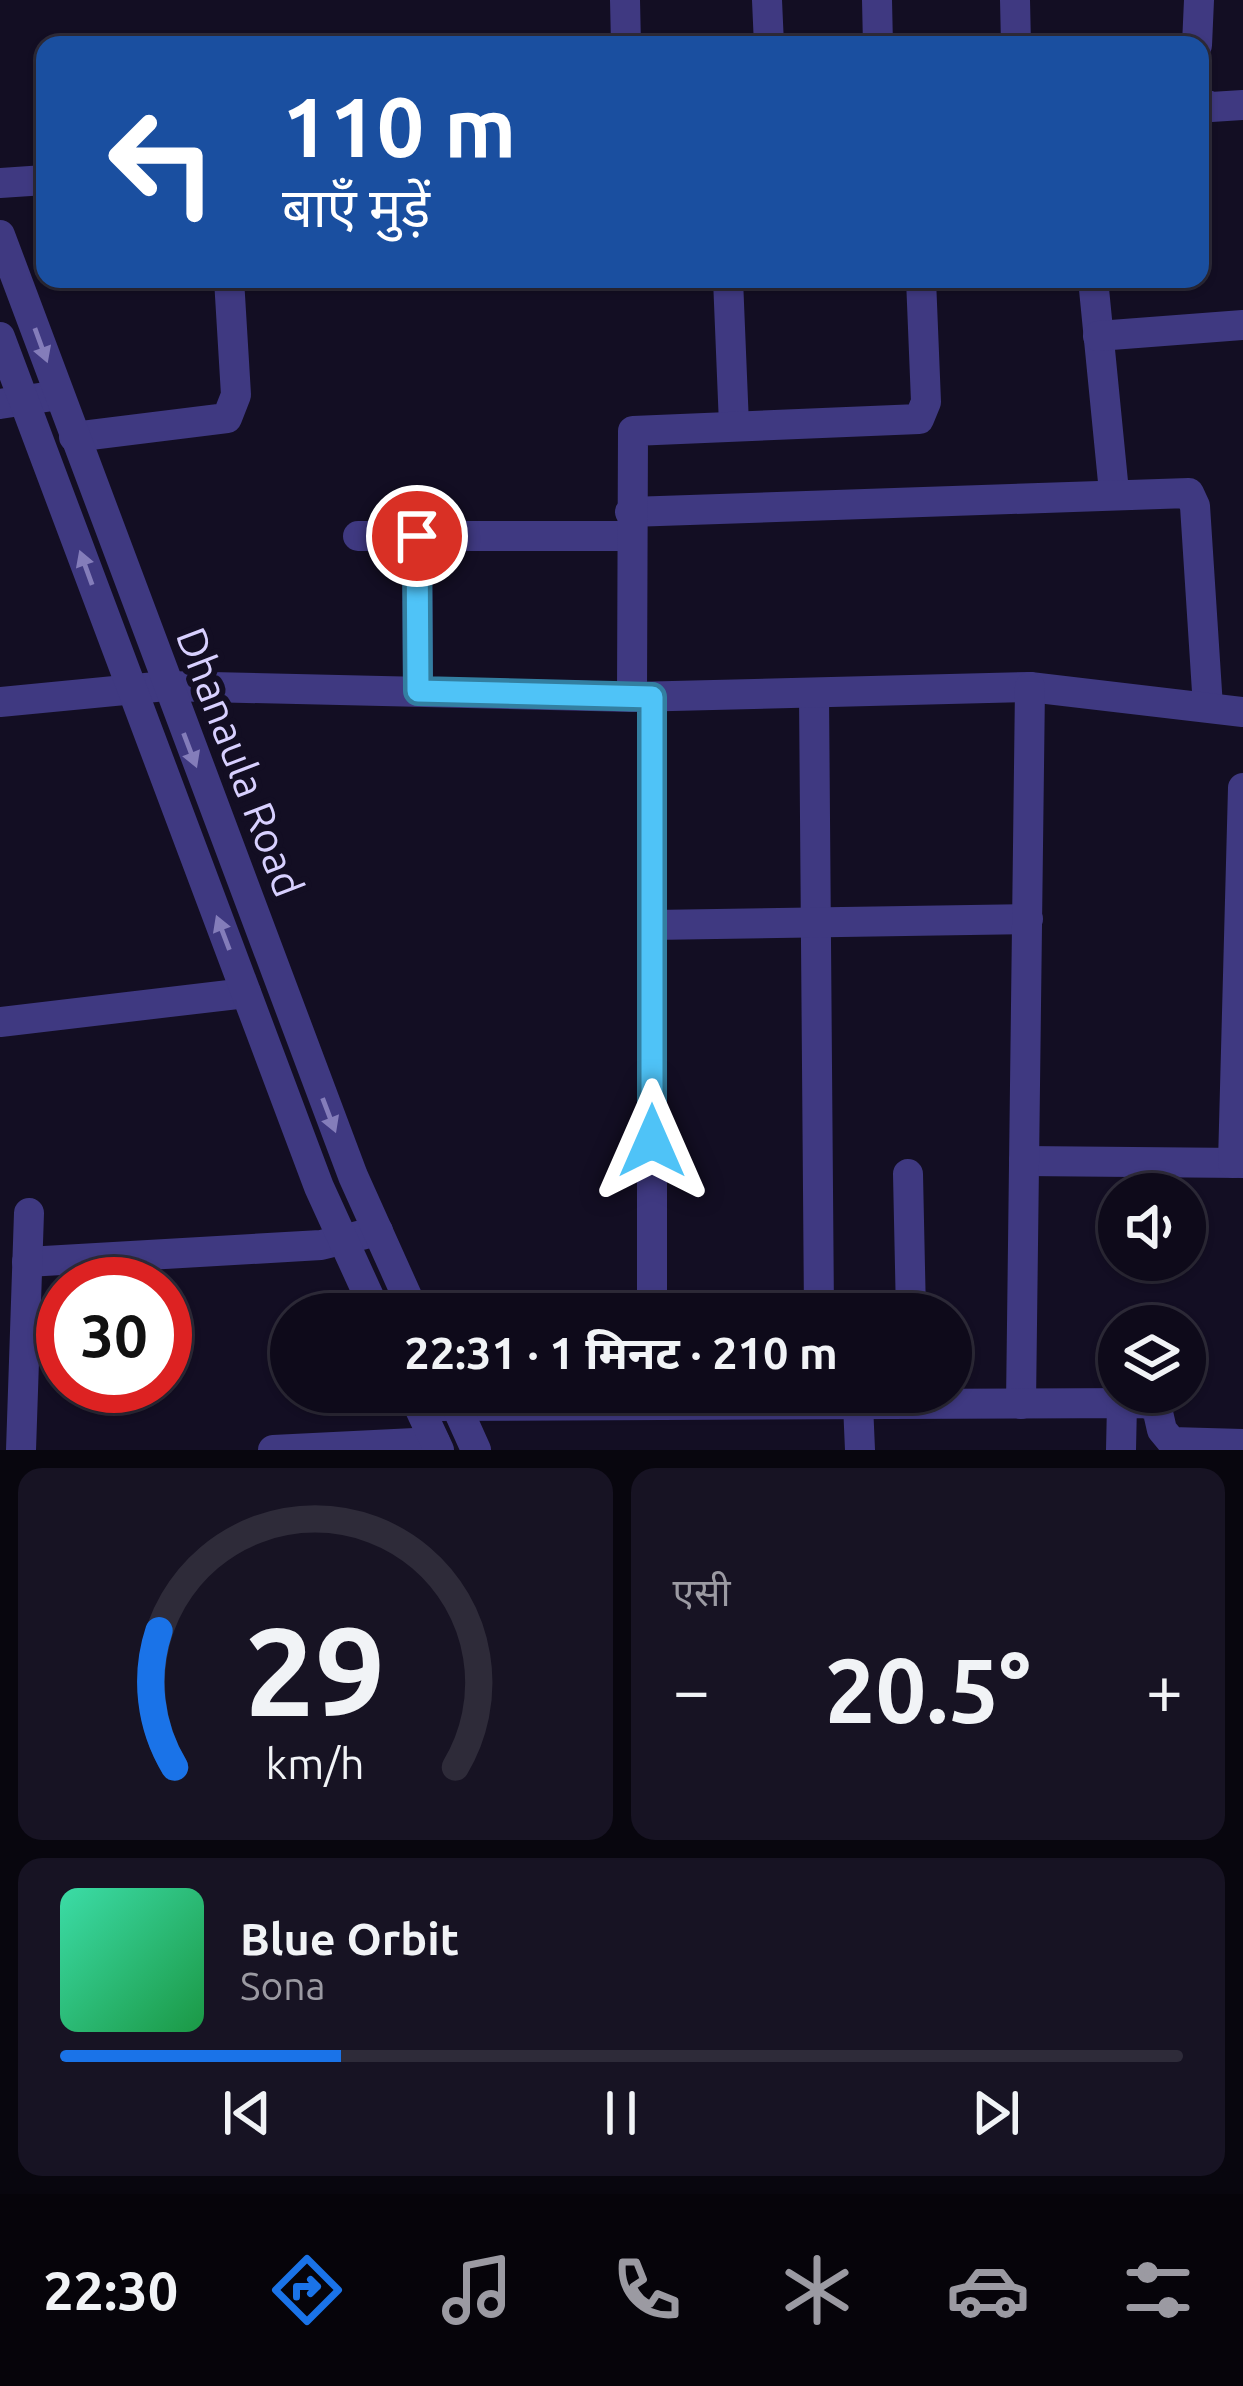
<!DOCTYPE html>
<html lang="hi">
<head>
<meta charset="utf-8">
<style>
  :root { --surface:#0e0a1a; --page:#171323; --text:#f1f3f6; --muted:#9b9aa2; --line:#2e2b39; --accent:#1a73e8 }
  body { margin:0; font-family:Ubuntu,"Noto Sans Devanagari",sans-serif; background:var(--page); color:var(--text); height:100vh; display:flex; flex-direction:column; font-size:45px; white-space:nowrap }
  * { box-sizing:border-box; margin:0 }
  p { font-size:39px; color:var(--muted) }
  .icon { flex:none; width:66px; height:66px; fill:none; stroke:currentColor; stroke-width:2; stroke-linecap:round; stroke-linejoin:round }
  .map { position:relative; height:1450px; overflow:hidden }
  .sheet { display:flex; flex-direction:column; gap:18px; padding:18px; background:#08060e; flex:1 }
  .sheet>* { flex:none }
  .banner { position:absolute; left:36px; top:36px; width:1173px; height:252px; border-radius:24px; box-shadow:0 3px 9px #0004,0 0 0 3px var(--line); background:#1a4fa0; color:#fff; overflow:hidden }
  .buttons { position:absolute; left:1098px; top:1173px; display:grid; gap:24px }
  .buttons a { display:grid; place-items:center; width:108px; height:108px; border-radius:50%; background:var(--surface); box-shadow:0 3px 9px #0004,0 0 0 3px var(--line); font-size:60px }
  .speed { position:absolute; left:36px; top:1257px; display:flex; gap:24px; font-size:60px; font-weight:700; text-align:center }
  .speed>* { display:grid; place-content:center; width:156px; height:156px; border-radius:50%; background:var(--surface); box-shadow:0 3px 9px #0004,0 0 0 3px var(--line); line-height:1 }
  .speed .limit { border:18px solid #d22; background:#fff; color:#111 }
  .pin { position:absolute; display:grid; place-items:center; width:102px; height:102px; color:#fff; margin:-51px; border:6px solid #fff; border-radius:50%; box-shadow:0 3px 12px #0007 }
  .me { position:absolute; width:132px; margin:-66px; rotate:0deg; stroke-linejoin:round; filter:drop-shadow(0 0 9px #0008) }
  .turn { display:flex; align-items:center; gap:42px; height:252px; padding:0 48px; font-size:54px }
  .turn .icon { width:156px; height:156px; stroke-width:2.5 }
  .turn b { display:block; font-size:84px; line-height:102px }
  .big { font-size:90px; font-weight:700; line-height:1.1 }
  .sheet .tile { flex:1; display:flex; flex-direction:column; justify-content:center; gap:18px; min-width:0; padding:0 42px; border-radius:24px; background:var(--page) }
  .sheet .dial { align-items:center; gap:0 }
  .dial svg { height:312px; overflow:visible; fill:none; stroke:var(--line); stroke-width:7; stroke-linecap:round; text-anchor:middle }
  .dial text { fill:var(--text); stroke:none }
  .song { display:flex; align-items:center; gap:36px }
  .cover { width:144px; height:144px; border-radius:18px; background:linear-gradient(135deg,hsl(160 70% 55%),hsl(140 70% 35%)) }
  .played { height:12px; border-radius:6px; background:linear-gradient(90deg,var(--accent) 25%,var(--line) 25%) }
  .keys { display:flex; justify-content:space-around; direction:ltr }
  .heat { display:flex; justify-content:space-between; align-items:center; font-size:66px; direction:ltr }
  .sheet .tiles { flex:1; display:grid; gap:18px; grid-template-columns:1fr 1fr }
  .tile:last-child { grid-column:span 2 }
  .trip { position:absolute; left:270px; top:1293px; width:702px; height:120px; border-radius:60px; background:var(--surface); box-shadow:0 3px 9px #0004,0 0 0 3px var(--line); font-weight:700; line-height:120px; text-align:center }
  .menu { display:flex; height:192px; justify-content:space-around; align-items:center; background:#06040a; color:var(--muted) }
  .menu .icon { width:84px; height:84px }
  .menu .selected { color:var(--accent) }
  .menu b { font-size:54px; color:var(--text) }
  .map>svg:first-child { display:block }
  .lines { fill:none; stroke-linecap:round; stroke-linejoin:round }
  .minor { stroke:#3f3981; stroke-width:30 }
  .tertiary { stroke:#3f3981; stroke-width:30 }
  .oneway { fill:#847dba }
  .route-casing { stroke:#337fa1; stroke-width:30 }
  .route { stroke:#4fc3f7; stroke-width:21 }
  .labels { text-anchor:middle; stroke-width:12; stroke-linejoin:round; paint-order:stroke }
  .street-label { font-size:42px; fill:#d8d0ff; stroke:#130e23 }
</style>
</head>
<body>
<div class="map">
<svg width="1243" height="1450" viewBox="0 0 1243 1450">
  <rect width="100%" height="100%" fill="#130e23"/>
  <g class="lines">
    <!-- minor -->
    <g class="minor">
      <path d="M 625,0 L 626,45"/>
      <path d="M 767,0 L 769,45"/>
      <path d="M 877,0 L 878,45"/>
      <path d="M 1015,0 L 1016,45"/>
      <path d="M 1197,45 L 1199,0"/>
      <path d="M 1200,102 L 1211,107 L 1243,105"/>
      <path d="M 0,183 L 45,180"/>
      <path d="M 728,279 L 734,425"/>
      <path d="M 1093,279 L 1114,492"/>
      <path d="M 1098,336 L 1243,325"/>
      <path d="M 0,404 L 59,395"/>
      <path d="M 74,437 L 227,418 L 236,395 L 229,279"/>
      <path d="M 630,512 L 1189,493 L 1195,506 L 1208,707"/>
      <path d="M 358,536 L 630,536"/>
      <path d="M 417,536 L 418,691"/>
      <path d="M 814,694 L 819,1314"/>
      <path d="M 632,697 L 633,431 L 919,419 L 926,402 L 921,279"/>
      <path d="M 0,702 L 166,686 L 632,697 L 1030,687 L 1243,712"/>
      <path d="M 652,925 L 1028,919"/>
      <path d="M 0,1022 L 246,993"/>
      <path d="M 1024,1161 L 1243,1163"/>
      <path d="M 1233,1163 L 1243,788"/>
      <path d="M 908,1174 L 911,1314"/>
      <path d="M 27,1262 L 321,1245 L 378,1231"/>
      <path d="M 652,1314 L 652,697"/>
      <path d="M 858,1404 L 860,1450"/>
      <path d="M 1021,1404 L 1030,687"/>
      <path d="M 434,1406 L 1145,1403 L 1157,1408 L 1162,1430 L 1172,1442 L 1243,1444"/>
      <path d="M 21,1450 L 29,1213"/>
      <path d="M 273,1450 L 435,1442"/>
      <path d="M 1121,1450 L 1122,1404"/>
    </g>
    <!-- tertiary -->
    <g class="tertiary">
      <path d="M 0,235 L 353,1176 L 415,1314"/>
      <path d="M 0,337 L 319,1187 L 377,1314"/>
      <path d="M 412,1392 L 439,1450"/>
      <path d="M 450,1392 L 476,1450"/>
    </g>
  </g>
  <!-- one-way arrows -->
  <defs><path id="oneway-solid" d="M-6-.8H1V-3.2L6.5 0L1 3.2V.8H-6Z" transform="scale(3)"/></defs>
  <g class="oneway">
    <use href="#oneway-solid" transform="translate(41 345) rotate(70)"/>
    <use href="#oneway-solid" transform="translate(86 568) rotate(-110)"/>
    <use href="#oneway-solid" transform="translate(190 750) rotate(69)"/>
    <use href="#oneway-solid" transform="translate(223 933) rotate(-111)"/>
    <use href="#oneway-solid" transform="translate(329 1115) rotate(69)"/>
  </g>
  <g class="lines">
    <defs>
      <path id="route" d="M 417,536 L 418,691 L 652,697 L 652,1141"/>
    </defs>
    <!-- route casing -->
    <use href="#route" class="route-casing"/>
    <!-- route -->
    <use href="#route" class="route"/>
  </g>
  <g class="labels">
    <!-- street labels -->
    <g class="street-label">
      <text transform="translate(240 762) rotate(69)" y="15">Dhanaula Road</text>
    </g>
  </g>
</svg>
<div class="buttons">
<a><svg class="icon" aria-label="sound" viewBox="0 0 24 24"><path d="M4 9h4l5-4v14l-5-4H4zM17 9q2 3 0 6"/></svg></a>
<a><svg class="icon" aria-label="layers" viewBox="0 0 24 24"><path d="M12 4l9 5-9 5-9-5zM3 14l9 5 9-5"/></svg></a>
</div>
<div class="speed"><div class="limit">30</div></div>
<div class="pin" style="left:417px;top:536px;background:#d93025"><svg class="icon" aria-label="arrive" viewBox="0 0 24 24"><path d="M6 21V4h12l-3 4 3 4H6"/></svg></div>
<svg class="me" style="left:652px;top:1141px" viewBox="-20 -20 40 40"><path d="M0-17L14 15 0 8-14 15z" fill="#4fc3f7" stroke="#fff" stroke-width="4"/></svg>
<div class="trip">22:31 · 1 मिनट · 210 m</div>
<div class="banner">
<div class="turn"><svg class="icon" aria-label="left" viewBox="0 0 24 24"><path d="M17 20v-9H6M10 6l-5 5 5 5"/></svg><div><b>110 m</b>बाएँ मुड़ें</div></div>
</div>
</div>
<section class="sheet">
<div class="tiles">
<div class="tile dial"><svg viewBox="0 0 100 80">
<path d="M14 69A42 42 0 1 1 86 69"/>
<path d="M14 69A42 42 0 0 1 10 34" stroke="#1a73e8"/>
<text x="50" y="56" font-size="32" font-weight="700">29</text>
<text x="50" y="72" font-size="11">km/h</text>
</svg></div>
<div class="tile"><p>एसी</p>
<div class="heat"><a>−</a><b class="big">20.5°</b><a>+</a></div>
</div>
<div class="tile">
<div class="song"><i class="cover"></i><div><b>Blue Orbit</b><p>Sona</p></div></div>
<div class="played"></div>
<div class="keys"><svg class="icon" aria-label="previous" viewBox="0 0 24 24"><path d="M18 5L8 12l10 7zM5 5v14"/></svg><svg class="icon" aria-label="pause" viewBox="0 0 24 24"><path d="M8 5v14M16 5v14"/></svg><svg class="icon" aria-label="next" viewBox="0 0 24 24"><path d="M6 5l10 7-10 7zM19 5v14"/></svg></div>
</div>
</div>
</section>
<nav class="menu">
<b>22:30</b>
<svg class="icon selected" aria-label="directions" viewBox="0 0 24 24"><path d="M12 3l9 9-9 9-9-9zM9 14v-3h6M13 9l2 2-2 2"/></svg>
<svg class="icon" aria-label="music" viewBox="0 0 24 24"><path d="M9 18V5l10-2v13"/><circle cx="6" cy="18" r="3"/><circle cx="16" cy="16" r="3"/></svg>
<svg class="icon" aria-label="phone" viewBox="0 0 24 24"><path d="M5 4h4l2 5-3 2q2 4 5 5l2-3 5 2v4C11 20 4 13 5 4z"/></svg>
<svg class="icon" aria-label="climate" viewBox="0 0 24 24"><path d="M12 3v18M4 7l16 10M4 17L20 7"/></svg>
<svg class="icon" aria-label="car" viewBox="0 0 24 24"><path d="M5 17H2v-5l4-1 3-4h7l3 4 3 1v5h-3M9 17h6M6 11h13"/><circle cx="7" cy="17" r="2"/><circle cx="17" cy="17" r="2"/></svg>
<svg class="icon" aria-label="filters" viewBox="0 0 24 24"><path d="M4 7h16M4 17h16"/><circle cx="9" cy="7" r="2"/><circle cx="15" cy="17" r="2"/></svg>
</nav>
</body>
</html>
